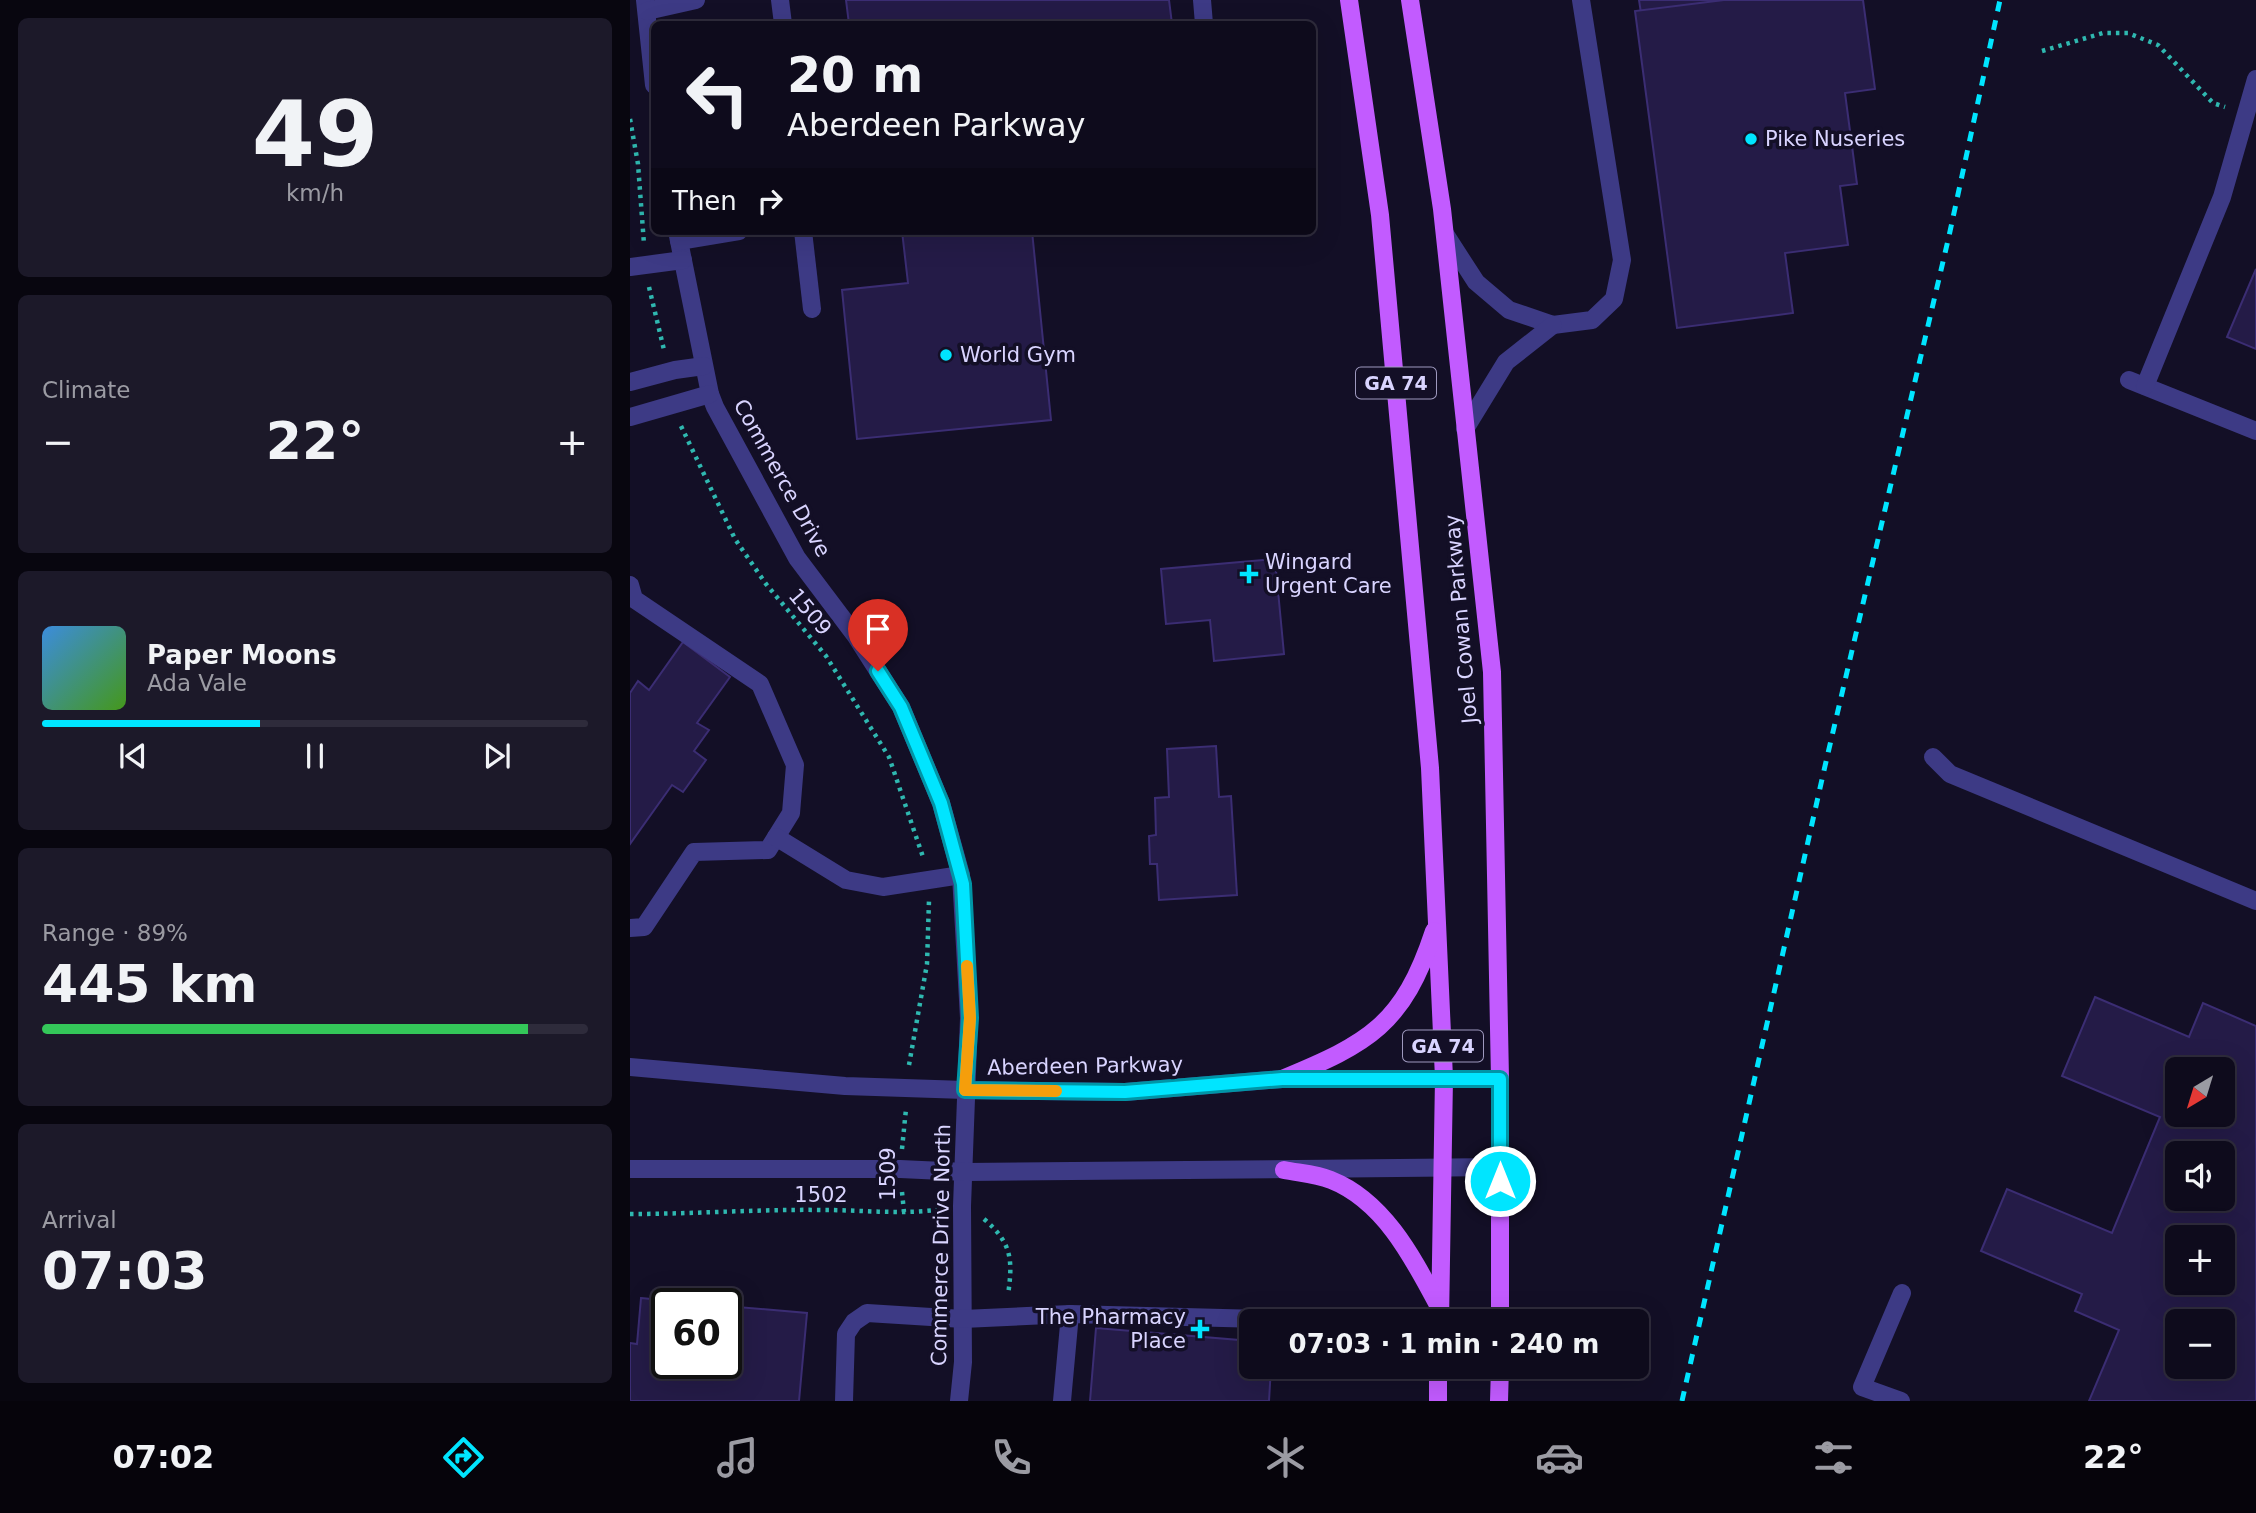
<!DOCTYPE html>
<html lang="en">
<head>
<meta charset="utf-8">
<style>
  :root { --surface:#0e0b1c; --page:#1c1929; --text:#f1f3f6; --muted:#9b9ba3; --line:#2e2b3b; --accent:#00e5ff }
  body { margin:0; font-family:"DejaVu Sans",sans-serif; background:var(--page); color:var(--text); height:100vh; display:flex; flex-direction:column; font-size:26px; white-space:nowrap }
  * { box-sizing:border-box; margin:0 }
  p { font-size:23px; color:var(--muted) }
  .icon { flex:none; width:38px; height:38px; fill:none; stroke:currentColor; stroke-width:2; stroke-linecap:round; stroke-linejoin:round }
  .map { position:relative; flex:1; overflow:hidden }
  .details { display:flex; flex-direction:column; gap:18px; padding:18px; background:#08060f; width:630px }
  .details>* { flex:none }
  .top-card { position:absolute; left:21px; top:21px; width:665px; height:214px; border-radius:10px; box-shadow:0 7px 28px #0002,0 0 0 2px var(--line); background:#0e0b1c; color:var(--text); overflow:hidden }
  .needle { width:46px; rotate:218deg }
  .tools { position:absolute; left:1535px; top:1057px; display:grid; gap:14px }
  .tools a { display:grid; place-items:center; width:70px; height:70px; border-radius:10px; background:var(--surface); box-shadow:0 7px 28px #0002,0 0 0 2px var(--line); font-size:35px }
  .speed { position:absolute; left:21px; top:1288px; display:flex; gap:14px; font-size:35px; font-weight:700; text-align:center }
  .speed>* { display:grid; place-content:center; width:91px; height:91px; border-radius:50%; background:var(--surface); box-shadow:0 7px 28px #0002,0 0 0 2px var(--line); line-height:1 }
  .speed .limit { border:4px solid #111; border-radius:10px; background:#fff; color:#111 }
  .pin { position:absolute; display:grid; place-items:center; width:60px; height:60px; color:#fff; margin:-72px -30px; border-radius:50% 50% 50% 0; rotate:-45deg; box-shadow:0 0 7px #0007 }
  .pin .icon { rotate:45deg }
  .me { position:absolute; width:77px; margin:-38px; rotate:0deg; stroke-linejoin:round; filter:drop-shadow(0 0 5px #0008) }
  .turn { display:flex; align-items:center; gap:24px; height:147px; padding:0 21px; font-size:32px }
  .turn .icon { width:91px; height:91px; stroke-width:2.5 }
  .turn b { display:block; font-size:49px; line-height:60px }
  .then { display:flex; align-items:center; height:66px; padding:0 21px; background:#0003; gap:14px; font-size:26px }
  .big { font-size:52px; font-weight:700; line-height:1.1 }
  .details .card { flex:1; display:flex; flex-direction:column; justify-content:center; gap:10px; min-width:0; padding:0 24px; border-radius:10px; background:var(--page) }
  .details .dial { align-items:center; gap:0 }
  .dial b { font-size:91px; line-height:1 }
  .song { display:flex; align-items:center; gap:21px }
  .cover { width:84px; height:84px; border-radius:10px; background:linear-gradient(135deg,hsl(210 70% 55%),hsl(100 70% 35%)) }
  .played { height:7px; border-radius:4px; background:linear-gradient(90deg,var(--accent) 40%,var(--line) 40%) }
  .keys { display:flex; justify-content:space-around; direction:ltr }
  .heat { display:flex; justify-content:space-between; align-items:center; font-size:38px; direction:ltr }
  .charge { height:10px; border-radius:5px; background:linear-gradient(90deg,#34c759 89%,var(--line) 0) }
  .trip { position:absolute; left:609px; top:1309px; width:410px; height:70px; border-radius:10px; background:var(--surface); box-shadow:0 7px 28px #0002,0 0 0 2px var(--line); font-weight:700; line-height:70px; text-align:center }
  .tabs { display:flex; height:112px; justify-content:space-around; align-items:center; background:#06040b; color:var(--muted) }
  .tabs .icon { width:49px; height:49px }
  .tabs .on { color:var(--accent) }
  .tabs b { font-size:32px; color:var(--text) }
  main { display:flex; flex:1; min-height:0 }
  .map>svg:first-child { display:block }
  .building { fill:#241b47; stroke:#3b2d73; stroke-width:2; fill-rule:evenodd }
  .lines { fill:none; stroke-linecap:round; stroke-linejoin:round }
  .path { stroke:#2fb8b0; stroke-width:4.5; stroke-dasharray:3.5 5; stroke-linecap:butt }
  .minor { stroke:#3d3a85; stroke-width:18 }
  .major { stroke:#c25bff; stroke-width:18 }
  .rail { stroke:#00e5ff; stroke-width:5; stroke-dasharray:10 9; stroke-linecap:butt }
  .route-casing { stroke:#0095a6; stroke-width:18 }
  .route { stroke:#00e5ff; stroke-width:12 }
  .slow { stroke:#f59e0b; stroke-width:12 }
  .poi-dot { fill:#00e5ff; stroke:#130f26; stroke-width:2.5 }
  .labels { text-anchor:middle; stroke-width:7; stroke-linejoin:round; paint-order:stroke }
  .shield { fill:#130f26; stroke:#9e99be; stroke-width:2 }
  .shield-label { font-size:19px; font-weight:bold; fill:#d9d4ff }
  .poi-label { font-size:21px; fill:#d9d4ff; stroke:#130f26; text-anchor:start }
  .street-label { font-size:21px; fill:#d9d4ff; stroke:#130f26 }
</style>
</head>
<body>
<main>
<section class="details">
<div class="card dial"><b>49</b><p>km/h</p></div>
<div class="card"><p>Climate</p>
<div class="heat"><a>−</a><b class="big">22°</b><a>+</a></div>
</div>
<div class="card">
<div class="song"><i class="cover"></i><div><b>Paper Moons</b><p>Ada Vale</p></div></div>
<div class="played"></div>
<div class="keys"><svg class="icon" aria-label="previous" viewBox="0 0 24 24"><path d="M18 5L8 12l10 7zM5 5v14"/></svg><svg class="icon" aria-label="pause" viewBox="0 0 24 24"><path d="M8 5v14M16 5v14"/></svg><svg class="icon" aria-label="next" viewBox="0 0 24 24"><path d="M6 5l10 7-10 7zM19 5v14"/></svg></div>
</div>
<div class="card"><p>Range · 89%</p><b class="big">445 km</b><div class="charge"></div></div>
<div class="card"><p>Arrival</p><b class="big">07:03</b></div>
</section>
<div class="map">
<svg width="1626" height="1401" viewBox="0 0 1626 1401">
  <rect width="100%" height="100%" fill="#130f26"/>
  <!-- building -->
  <g class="building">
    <path d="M 216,0 L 539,0 L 542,24 L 219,24 Z"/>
    <path d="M 1009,0 L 1096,0 L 1011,13 Z"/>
    <path d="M 1094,0 L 1233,0 L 1245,89 L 1215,93 L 1227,184 L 1210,186 L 1218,245 L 1155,253 L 1163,313 L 1047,328 L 1005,11 Z"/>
    <path d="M 272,231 L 402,231 L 421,420 L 227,439 L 212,290 L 278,283 Z"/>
    <path d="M 1626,269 L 1626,349 L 1597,337 Z"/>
    <path d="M 645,559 L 654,654 L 584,661 L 580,620 L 536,624 L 531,569 Z"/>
    <path d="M 53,642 L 100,677 L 67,723 L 79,730 L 64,751 L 76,760 L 53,792 L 42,785 L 0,844 L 0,693 L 8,681 L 19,690 Z"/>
    <path d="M 586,746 L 589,797 L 601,796 L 607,895 L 529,900 L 527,864 L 520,864 L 519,836 L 526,835 L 525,798 L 539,797 L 537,749 Z"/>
    <path d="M 1465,997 L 1559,1037 L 1573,1003 L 1626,1026 L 1626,1401 L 1459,1401 L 1489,1330 L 1445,1311 L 1452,1294 L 1351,1251 L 1377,1189 L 1482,1233 L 1530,1117 L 1432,1076 ZM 1547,1069 L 1592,1069 L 1592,1115 L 1547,1115 ZM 1547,1153 L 1592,1153 L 1592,1199 L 1547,1199 ZM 1547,1237 L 1592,1237 L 1592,1283 L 1547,1283 ZM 1547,1321 L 1592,1321 L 1592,1367 L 1547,1367 Z"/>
    <path d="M 11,1298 L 73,1304 L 37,1304 L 37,1363 L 96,1363 L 96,1306 L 177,1313 L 169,1401 L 0,1401 L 0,1343 L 7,1344 Z"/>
    <path d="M 466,1328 L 621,1341 L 621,1367 L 641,1367 L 639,1401 L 460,1401 Z"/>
  </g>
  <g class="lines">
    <!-- path -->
    <g class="path">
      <path d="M 1412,51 L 1473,33 L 1498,33 L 1528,45 L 1583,103 L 1595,107"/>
      <path d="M 0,119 L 8,164 L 14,244"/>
      <path d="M 19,287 L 34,350"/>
      <path d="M 51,426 L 105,539 L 136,584 L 196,656 L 259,757 L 293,857"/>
      <path d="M 279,1065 L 297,964 L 299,900"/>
      <path d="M 272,1149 L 276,1109"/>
      <path d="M 272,1192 L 274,1212"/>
      <path d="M 0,1214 C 65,1214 129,1209 194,1210 C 233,1210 273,1215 312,1209"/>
      <path d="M 354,1219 C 382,1243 383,1260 378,1295"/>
    </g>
    <!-- minor -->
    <g class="minor">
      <path d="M 15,0 L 24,85"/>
      <path d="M 150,0 L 153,24"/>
      <path d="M 572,0 L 574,24"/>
      <path d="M 17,11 L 66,0"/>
      <path d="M 47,231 L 80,394 L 85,407 L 167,558 L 225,635 L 271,707 L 311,803 L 331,875 L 339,1018 L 332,1206 L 333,1362 L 329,1401"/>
      <path d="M 173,231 L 182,309"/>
      <path d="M 815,234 L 846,282 L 879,310 L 923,325 L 962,320 L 984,299 L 992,260 L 951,0"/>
      <path d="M 49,241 L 109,231"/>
      <path d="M 0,267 L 53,260"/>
      <path d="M 1499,380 L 1626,431"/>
      <path d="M 0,382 L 45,370 L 74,366"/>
      <path d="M 1515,386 L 1592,197 L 1626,79"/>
      <path d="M 0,417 L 80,394"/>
      <path d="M 835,429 L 876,362 L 923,325"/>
      <path d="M 0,585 L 4,599 L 130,684 L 165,765 L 161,813 L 138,850 L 64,852 L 14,927 L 0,928"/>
      <path d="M 1303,757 L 1320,774 L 1626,901"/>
      <path d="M 146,837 L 216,880 L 253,887 L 331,875"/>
      <path d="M 0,1067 L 215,1086 L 335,1090 L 495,1092 L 652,1079 L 870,1079"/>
      <path d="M 0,1169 L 270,1169 L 335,1172 L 870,1167"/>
      <path d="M 440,1314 L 631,1319"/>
      <path d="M 214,1401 L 216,1334 L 224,1322 L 237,1313 L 333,1319 L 440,1314 L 432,1401"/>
      <path d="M 1271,1401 L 1232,1387 L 1272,1293"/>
    </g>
    <!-- major -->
    <g class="major">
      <path d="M 719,0 L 750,215 L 800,768 L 814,1078 L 810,1321"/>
      <path d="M 780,0 L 812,209 L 862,672 L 870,1079 L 870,1321"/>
      <path d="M 652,1079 C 739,1043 773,1025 804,931"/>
      <path d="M 654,1170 C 669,1173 687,1174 701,1180 C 754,1201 783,1258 808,1305"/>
      <path d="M 808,1401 L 808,1367"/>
      <path d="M 869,1401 L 870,1367"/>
    </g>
    <!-- rail -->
    <path class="rail" d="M 1052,1401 L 1195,766 L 1319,236 L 1370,0"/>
  </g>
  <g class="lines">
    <defs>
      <path id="route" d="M 248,671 L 271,707 L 311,803 L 333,884 L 340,1018 L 335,1090 L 495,1092 L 652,1079 L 870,1079 L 870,1181"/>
    </defs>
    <!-- route casing -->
    <use href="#route" class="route-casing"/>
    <!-- route -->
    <use href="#route" class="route"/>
    <!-- slow -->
    <path class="slow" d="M 337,966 L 340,1018 L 335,1090 L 426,1091"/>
  </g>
  <!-- markers -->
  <g class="poi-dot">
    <circle cx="1121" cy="139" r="7"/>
    <circle cx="316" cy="355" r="7"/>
    <path d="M615.5 563.5h7v7h7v7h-7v7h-7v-7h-7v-7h7z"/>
    <path d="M566.5 1318.5h7v7h7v7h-7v7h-7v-7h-7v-7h7z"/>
  </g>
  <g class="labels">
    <!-- shield labels -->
    <g class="shield">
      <rect x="726" y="367.5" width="80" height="31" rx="5"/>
      <rect x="773" y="1030.5" width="80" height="31" rx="5"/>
    </g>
    <g class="shield-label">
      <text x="766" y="390">GA 74</text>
      <text x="813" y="1053">GA 74</text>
    </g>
    <!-- poi labels -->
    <g class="poi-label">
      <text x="1135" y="146">Pike Nuseries</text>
      <text x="330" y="362">World Gym</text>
      <text x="635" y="569">Wingard<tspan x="635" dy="24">Urgent Care</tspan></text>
      <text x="556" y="1324" text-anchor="end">The Pharmacy<tspan x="556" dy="24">Place</tspan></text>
    </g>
    <!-- street labels -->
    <g class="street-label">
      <text transform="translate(152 478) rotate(61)" y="7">Commerce Drive</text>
      <text transform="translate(180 612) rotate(50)" y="7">1509</text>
      <text transform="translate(831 619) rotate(-95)" y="7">Joel Cowan Parkway</text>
      <text transform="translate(455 1066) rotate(-1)" y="7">Aberdeen Parkway</text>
      <text transform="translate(258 1174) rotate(-90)" y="7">1509</text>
      <text x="191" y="1202">1502</text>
      <text transform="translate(311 1245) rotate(-89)" y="7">Commerce Drive North</text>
    </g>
  </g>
</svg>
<div class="tools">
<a><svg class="needle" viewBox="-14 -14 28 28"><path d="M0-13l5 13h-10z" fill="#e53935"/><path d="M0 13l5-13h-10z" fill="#9b9ba3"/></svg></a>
<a><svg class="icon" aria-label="sound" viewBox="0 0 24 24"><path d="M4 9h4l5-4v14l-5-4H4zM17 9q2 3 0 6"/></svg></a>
<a>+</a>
<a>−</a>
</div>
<div class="speed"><div class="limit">60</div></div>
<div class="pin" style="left:248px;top:671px;background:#d93025"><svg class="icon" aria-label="arrive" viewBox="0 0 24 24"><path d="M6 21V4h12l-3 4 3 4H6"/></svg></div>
<svg class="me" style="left:870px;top:1181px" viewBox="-20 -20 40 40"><circle r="17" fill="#00e5ff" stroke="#fff" stroke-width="3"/><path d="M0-11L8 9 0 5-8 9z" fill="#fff"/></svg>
<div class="trip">07:03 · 1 min · 240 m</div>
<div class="top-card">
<div class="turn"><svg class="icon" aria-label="left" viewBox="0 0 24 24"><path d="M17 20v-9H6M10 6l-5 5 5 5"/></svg><div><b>20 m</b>Aberdeen Parkway</div></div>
<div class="then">Then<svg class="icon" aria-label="right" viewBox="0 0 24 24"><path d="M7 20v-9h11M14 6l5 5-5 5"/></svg></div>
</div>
</div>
</main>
<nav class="tabs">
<b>07:02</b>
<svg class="icon on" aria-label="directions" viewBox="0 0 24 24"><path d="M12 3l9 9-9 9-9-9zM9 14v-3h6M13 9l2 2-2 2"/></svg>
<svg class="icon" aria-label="music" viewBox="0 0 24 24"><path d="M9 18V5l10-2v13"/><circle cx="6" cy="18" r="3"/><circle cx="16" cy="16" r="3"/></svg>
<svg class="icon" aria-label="phone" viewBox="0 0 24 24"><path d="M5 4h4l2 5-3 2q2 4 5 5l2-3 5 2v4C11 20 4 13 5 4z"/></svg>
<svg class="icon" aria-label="climate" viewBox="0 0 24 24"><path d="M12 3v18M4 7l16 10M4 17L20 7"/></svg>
<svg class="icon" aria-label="car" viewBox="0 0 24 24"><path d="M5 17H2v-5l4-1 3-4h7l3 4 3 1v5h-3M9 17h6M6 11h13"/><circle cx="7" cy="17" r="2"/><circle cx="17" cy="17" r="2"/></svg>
<svg class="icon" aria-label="filters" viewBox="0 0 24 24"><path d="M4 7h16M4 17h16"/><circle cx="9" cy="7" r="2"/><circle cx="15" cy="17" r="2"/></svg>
<b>22°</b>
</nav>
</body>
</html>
